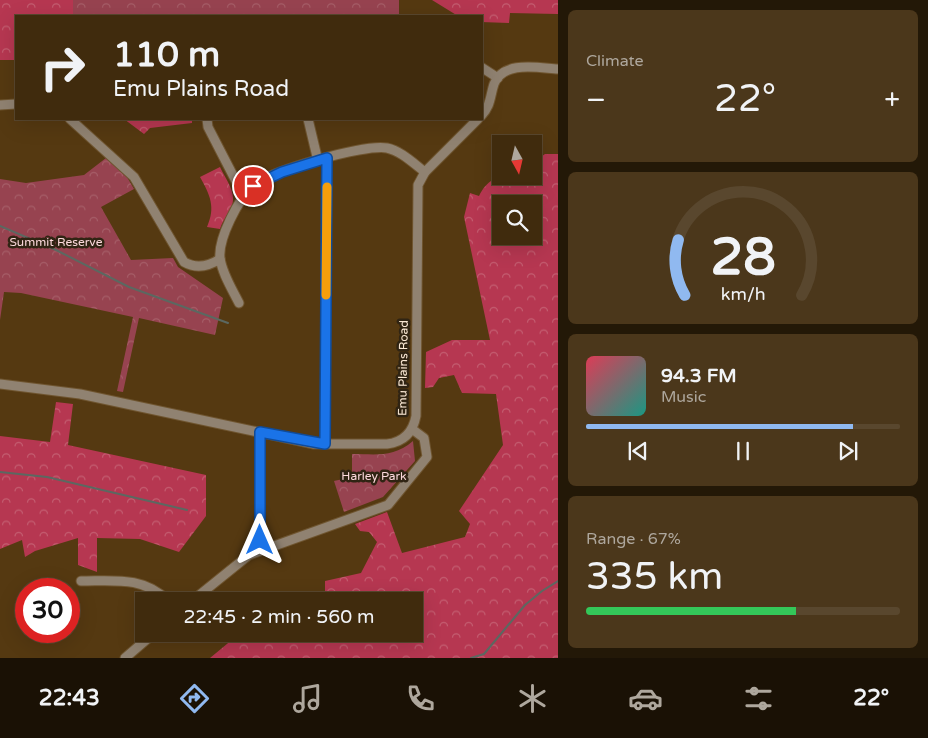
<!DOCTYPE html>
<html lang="en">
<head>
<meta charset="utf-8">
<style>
  :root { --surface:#402b0d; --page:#4b371b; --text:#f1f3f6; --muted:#aea79d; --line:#59472e; --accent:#90b9f0 }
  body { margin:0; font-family:"Varela Round",sans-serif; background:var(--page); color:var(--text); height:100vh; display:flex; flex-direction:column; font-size:19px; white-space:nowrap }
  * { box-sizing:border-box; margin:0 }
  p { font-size:16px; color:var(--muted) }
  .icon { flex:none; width:28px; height:28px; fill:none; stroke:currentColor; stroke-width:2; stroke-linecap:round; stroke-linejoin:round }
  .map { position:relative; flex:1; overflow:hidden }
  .drawer { display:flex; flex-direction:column; gap:10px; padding:10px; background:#231807; width:370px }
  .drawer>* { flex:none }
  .hud { position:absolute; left:15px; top:15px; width:468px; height:105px; border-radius:0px; box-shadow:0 5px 20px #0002,0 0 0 1px var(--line); background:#402b0d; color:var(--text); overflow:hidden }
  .needle { width:32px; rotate:172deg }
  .controls { position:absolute; left:492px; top:135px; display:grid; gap:10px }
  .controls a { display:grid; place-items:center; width:50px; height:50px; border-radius:0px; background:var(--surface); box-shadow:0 5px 20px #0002,0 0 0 1px var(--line); font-size:25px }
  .speed { position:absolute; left:15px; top:578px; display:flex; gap:10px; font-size:25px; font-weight:700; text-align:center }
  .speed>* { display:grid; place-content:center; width:65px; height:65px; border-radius:50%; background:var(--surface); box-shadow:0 5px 20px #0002,0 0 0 1px var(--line); line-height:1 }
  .speed .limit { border:8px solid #d22; background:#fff; color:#111 }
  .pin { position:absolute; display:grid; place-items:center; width:42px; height:42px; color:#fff; margin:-21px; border:2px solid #fff; border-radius:50%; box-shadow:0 1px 5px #0007 }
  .me { position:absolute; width:55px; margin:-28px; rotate:0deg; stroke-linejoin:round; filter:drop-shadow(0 0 4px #0008) }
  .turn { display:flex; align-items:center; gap:18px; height:105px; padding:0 15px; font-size:22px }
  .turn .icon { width:65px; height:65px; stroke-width:2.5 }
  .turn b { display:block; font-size:35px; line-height:42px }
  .big { font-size:38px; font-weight:600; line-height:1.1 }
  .drawer .widget { flex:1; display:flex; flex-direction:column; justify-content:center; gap:8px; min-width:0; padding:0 18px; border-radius:8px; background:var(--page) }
  .drawer .dial { align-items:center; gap:0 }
  .dial svg { height:130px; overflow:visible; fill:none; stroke:var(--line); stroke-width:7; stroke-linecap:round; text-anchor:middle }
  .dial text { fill:var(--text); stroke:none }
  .song { display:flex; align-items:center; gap:15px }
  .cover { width:60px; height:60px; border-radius:8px; background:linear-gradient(135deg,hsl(350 70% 55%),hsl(170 70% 35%)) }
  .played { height:5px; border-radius:2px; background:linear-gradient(90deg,var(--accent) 85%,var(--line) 85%) }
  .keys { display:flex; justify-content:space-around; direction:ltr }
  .heat { display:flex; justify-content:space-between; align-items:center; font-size:28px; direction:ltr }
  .charge { height:8px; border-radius:4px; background:linear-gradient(90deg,#34c759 67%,var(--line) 0) }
  .trip { position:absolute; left:135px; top:592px; width:288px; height:50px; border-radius:0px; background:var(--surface); box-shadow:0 5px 20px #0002,0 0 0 1px var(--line); font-weight:600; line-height:50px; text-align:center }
  .tabs { display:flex; height:80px; justify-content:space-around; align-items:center; background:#1a1105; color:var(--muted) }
  .tabs .icon { width:35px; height:35px }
  .tabs .selected { color:var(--accent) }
  .tabs b { font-size:22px; color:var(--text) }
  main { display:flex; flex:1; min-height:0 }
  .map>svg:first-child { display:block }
  .forest { fill:url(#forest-crowns); fill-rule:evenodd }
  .park { fill:url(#park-crowns) }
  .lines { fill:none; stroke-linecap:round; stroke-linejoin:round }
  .stream { stroke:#5b6861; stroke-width:2 }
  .minor-casing { stroke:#6f5530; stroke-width:11 }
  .minor { stroke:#908271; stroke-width:9 }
  .route-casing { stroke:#114b97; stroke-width:12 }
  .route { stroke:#1a73e8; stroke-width:9 }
  .slow { stroke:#f59e0b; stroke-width:9 }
  .labels { text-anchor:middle; stroke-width:5; stroke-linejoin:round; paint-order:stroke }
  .park-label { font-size:12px; fill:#fcd9dc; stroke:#302413 }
  .street-label { font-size:12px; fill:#fae8d4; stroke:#302413 }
</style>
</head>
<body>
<main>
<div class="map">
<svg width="558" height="658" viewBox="0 0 558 658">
  <defs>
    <pattern id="forest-crowns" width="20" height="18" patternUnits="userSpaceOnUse" patternTransform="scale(1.25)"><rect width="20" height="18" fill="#b63751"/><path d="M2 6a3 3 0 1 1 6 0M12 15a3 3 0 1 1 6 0" fill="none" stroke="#c45e71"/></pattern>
    <pattern id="park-crowns" width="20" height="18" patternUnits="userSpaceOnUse" patternTransform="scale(1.25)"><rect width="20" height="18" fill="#974350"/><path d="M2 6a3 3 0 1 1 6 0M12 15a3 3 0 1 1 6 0" fill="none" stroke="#a65e68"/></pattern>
  </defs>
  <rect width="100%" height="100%" fill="#553911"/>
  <!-- forest -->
  <g class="forest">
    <path d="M 0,0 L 399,0 L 399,16 L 16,16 L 16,60 L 0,60 Z"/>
    <path d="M 432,0 L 558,0 L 558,14 L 510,13 L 509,23 L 481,22 L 481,16 L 458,16 Z"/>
    <path d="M 124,119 L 192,119 L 192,123 L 150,128 L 144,134 Z"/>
    <path d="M 545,154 L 558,154 L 558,658 L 210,658 L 239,634 L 414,634 L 414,601 L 310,601 L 325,592 L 325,581 L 361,573 L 377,542 L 369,532 L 360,531 L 355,524 L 387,512 L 402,553 L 465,537 L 470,524 L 459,511 L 503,445 L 496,394 L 462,393 L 454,375 L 439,378 L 433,387 L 425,388 L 426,352 L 452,340 L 490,340 L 464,217 L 470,193 L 479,196 C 491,171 510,176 534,176 L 534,162 ZM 501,204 L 534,204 L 534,236 L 501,236 Z"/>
    <path d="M 220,167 C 226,180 238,194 231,208 C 227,216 223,220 220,229 L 207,227 C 216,207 210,195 200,177 Z"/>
    <path d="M 56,402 L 73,404 L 68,445 L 206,475 L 206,516 L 179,552 L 140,539 L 97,538 L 97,572 L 78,565 L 78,538 L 35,551 L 25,557 L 22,540 L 0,549 L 0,436 L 50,442 Z"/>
  </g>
  <!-- park -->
  <g class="park">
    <rect x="73" y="0" width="326" height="16"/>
    <path d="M 106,158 L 127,177 L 134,189 L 101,207 L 131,260 L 173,258 L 178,267 L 223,298 L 215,335 L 139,318 L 123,392 L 117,391 L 133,317 L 21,293 L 4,292 L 0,320 L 0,179 L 26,183 L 84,175 Z"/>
    <path d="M 413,441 L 415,461 L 383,497 L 344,512 L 334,481 L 352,477 L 352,454 C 376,454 393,458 413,441 Z"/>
  </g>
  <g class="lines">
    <!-- stream -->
    <g class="stream">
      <path d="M 0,226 L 56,250 L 129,287 L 228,323"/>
      <path d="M 0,472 L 47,477 L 187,510"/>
      <path d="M 471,658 L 484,654 L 525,605 L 542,591 L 558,581"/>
    </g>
    <defs>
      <g id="minor">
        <path d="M 481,67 L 498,78"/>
        <path d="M 0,105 L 16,104"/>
        <path d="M 481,116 C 491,106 490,96 494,84 C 503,60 539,68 558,69"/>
        <path d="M 70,119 L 134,177 L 184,262 C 196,269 209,266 220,259"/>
        <path d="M 207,119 L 208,127 L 239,187 L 247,193"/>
        <path d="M 308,119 L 318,161"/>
        <path d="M 239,303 C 232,289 222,273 220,258 C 218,239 238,199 253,186 C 270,171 364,144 387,148 C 401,151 413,163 425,172"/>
        <path d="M 0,384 L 80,394 L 314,444 L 387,444 C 404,442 413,432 416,416 L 418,185 L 425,172 L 478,119"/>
        <path d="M 260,432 L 260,540 L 263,550"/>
        <path d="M 325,444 L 327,158"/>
        <path d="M 81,581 C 113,581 144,576 168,601"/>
        <path d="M 192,601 L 249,555 L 388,505 L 427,457 L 424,438 L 412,429"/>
        <path d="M 125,658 L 153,634"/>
      </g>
    </defs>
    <!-- minor casing -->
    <use href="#minor" class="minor-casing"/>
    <!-- minor -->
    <use href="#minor" class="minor"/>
  </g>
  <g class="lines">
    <defs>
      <path id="route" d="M 253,186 L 282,172 L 327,158 L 325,444 L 260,432 L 260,540"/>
    </defs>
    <!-- route casing -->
    <use href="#route" class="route-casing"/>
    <!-- route -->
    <use href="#route" class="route"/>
    <!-- slow -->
    <path class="slow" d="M 326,295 L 327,187"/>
  </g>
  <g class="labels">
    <!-- park labels -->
    <g class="park-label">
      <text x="56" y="246">Summit Reserve</text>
      <text x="374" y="480">Harley Park</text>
    </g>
    <!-- street labels -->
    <g class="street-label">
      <text transform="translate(403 368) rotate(-89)" y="4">Emu Plains Road</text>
    </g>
  </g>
</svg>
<div class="controls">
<a><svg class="needle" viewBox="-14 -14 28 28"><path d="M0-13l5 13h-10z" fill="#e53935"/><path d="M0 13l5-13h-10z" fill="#aea79d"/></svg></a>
<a><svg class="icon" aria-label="search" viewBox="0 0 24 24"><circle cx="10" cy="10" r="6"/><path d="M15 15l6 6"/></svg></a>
</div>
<div class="speed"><div class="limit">30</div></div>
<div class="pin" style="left:253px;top:186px;background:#d93025"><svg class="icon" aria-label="arrive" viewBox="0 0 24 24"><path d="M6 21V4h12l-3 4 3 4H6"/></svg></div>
<svg class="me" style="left:260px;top:540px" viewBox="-20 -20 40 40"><path d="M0-17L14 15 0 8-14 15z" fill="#1a73e8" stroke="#fff" stroke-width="4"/></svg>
<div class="trip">22:45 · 2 min · 560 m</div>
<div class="hud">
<div class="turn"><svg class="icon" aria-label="right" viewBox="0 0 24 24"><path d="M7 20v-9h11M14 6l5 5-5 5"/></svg><div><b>110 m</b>Emu Plains Road</div></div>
</div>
</div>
<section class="drawer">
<div class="widget"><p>Climate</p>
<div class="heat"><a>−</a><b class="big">22°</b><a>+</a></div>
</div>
<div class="widget dial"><svg viewBox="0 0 100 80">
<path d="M14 69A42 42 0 1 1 86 69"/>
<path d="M14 69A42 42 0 0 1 10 35" stroke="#90b9f0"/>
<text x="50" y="56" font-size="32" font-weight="700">28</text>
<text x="50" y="72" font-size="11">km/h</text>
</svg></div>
<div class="widget">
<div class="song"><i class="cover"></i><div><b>94.3 FM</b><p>Music</p></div></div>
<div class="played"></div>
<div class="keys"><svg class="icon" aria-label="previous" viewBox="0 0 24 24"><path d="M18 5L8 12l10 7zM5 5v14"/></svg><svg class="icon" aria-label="pause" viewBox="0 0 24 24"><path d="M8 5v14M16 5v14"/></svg><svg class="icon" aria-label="next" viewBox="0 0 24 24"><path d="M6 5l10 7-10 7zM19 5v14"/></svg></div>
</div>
<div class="widget"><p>Range · 67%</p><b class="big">335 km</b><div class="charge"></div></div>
</section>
</main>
<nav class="tabs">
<b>22:43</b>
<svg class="icon selected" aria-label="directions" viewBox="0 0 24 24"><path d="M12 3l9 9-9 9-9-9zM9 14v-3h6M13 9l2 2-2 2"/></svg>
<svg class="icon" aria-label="music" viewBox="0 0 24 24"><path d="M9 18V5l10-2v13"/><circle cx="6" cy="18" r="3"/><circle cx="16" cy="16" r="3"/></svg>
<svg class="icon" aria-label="phone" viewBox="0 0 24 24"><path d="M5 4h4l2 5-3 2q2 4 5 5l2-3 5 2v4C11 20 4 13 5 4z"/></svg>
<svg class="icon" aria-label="climate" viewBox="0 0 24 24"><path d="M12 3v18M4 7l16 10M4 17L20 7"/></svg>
<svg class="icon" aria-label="car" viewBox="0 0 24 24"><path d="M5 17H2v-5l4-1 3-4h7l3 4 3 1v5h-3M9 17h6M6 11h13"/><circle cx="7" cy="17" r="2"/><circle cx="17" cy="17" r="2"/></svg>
<svg class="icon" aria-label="filters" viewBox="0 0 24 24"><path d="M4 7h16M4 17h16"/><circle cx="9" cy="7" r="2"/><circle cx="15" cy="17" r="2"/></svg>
<b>22°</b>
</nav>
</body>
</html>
